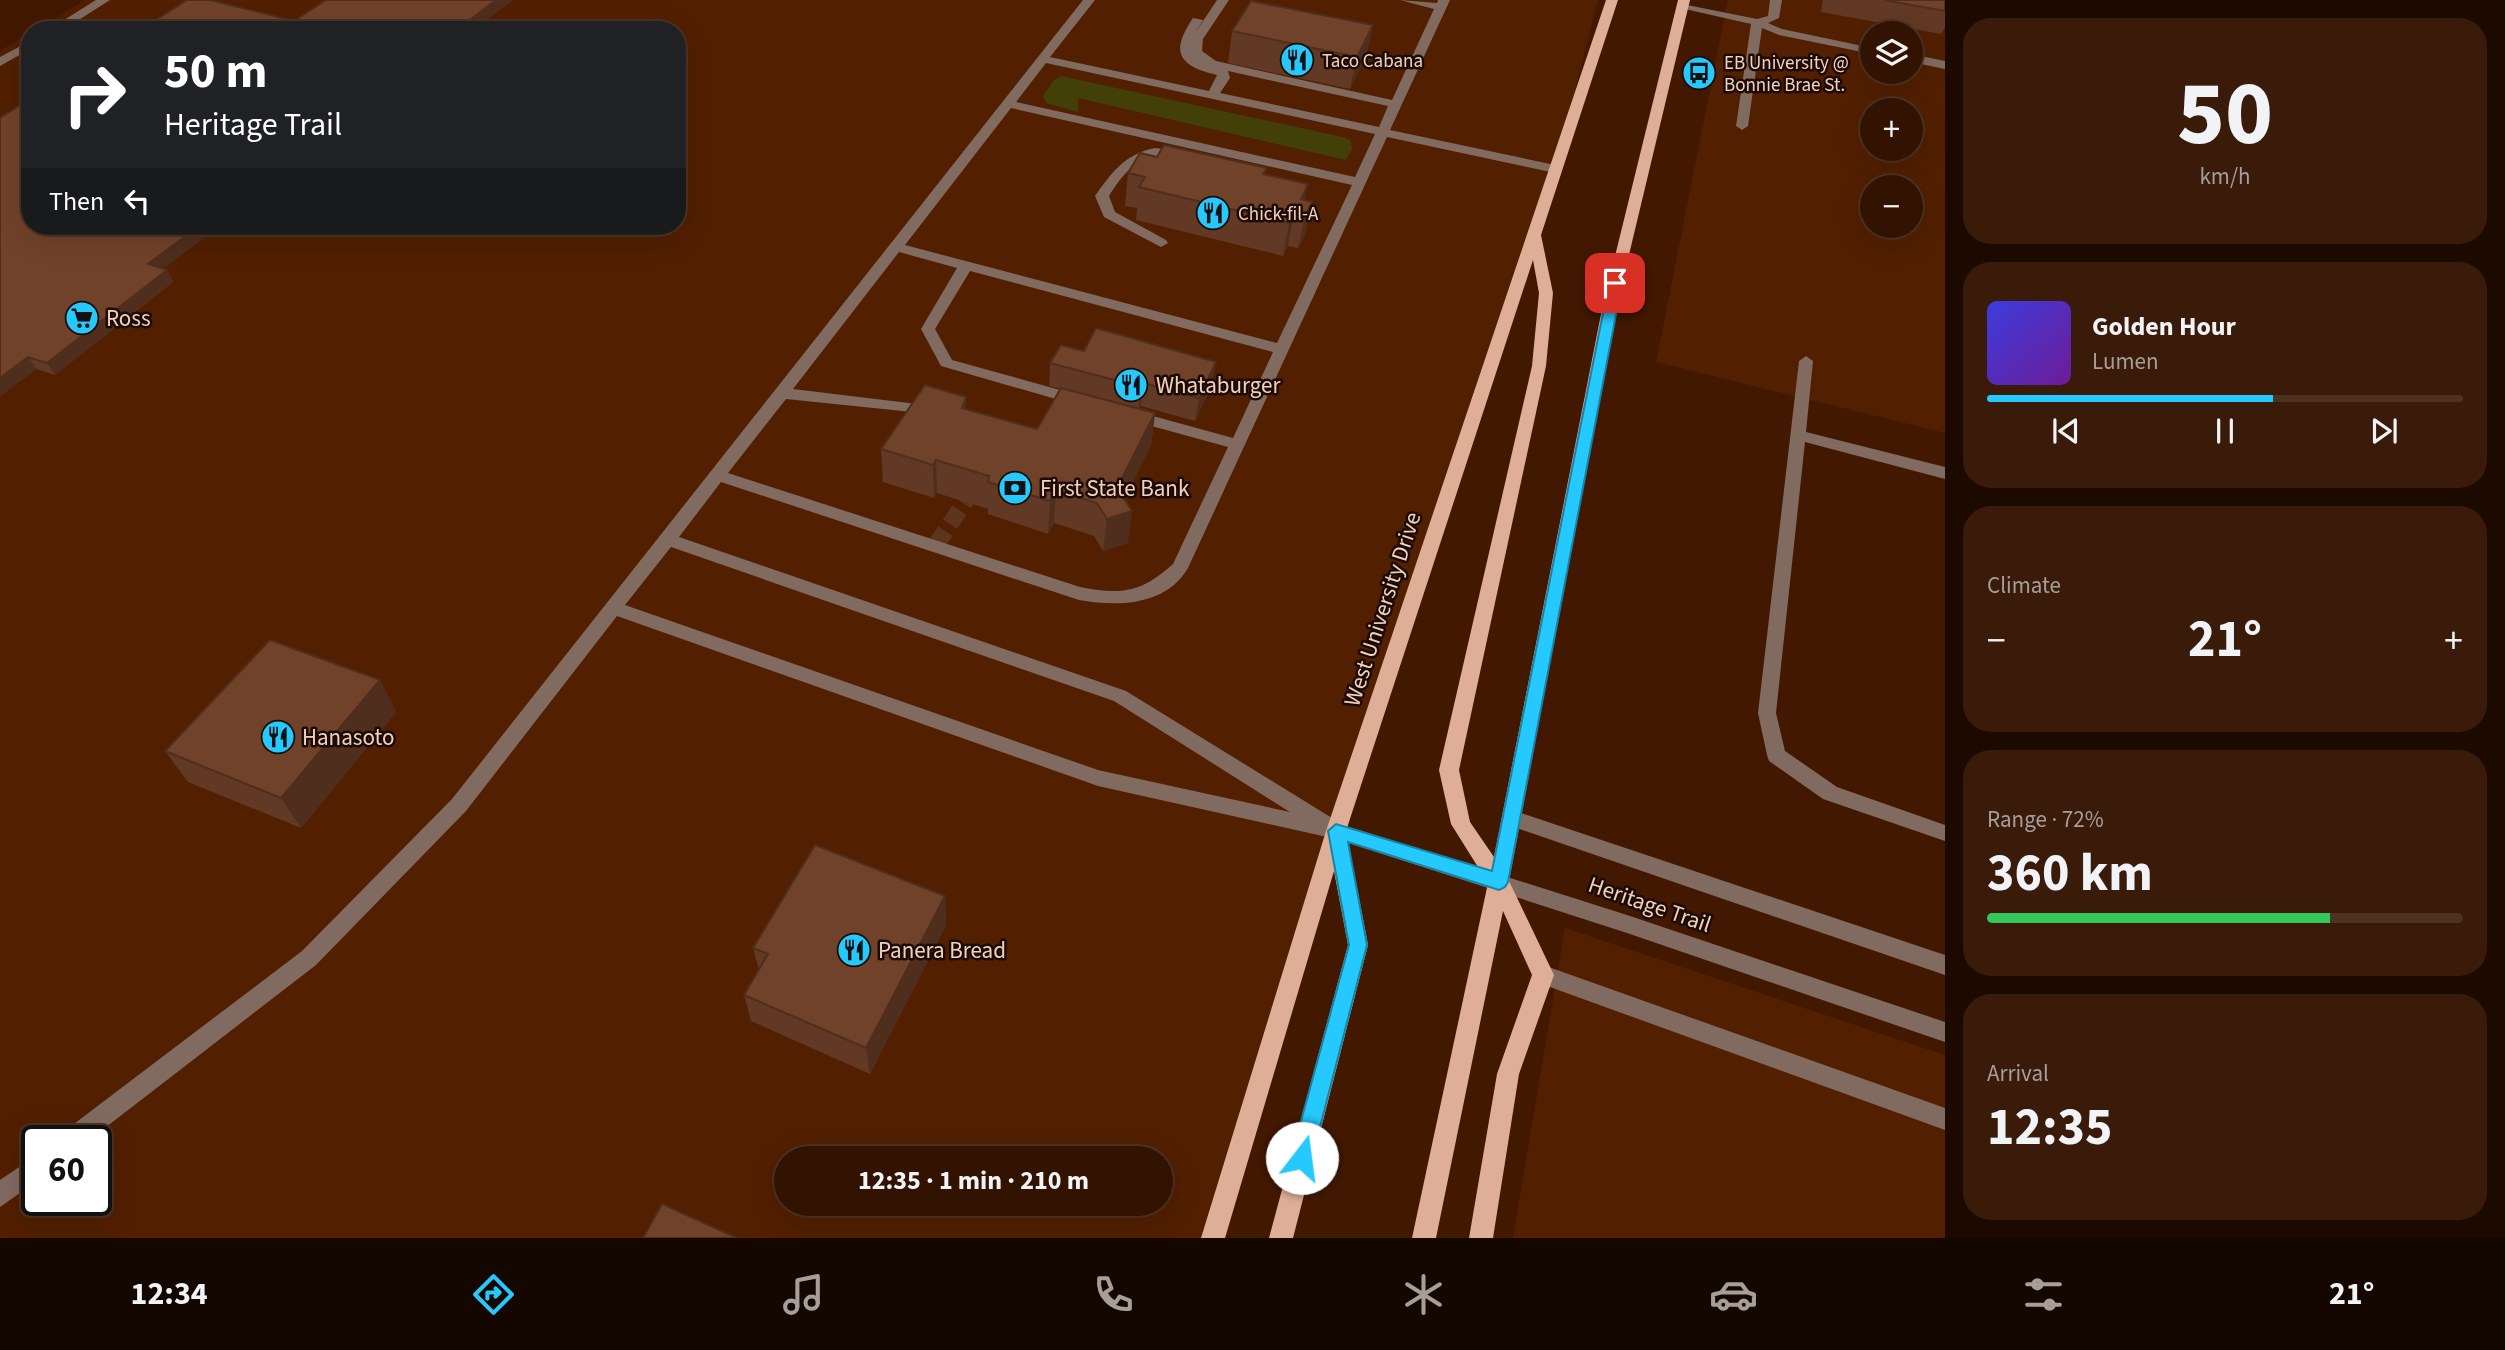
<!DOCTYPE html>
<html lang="en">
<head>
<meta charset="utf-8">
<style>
  :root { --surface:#321200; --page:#3a1b0a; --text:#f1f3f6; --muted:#a89e99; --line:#4d3222; --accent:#25c9fe }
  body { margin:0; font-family:"Source Sans 3",sans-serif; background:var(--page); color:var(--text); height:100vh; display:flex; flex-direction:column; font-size:26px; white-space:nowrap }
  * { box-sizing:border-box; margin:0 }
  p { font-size:23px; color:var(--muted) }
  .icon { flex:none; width:38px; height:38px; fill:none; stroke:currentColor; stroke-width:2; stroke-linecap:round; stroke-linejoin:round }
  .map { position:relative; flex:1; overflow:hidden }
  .details { display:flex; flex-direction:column; gap:18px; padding:18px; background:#1c0a00; width:560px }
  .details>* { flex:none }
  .banner { position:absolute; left:21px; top:21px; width:665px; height:214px; border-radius:28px; box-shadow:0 7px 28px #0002,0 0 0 2px var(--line); background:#202124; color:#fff; overflow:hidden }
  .controls { position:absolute; left:1860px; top:21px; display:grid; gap:14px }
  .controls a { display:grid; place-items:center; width:63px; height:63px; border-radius:50%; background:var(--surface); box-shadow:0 7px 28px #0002,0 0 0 2px var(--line); font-size:35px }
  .speed { position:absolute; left:21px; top:1125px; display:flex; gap:14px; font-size:35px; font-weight:700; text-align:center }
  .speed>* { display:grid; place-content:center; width:91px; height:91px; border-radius:50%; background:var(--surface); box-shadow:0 7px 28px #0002,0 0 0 2px var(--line); line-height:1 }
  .speed .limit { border:4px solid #111; border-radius:10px; background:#fff; color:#111 }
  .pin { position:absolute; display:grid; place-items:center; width:60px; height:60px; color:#fff; margin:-30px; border-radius:14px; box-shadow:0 4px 10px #0006 }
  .me { position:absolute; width:77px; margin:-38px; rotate:15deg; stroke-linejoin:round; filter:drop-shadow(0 0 5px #0008) }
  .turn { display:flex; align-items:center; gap:24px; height:147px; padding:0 28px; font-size:32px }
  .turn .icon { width:91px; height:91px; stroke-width:2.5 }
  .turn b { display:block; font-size:49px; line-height:60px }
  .then { display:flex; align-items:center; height:66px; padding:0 28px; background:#0003; gap:14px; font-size:26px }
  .big { font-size:52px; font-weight:700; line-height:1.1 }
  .details .card { flex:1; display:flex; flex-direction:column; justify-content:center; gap:10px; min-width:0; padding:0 24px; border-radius:28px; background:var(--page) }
  .details .dial { align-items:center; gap:0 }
  .dial b { font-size:91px; line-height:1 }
  .song { display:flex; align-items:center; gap:21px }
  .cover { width:84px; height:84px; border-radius:10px; background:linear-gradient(135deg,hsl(240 70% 55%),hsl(280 70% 35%)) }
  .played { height:7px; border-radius:4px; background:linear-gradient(90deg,var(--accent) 60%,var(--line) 60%) }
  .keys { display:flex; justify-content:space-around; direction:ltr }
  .heat { display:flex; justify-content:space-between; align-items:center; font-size:38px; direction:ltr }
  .charge { height:10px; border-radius:5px; background:linear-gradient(90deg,#34c759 72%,var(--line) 0) }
  .trip { position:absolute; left:774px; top:1146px; width:399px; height:70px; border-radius:35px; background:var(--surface); box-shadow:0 7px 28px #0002,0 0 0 2px var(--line); font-weight:700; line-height:70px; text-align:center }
  .dock { display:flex; height:112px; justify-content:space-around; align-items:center; background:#140700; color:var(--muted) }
  .dock .icon { width:49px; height:49px }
  .dock .selected { color:var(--accent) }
  .dock b { font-size:32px; color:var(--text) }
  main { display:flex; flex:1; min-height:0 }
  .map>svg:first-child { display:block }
  .built { fill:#521f00; fill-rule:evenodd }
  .green { fill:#423f09 }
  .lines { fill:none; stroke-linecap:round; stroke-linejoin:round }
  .minor-tunnel { stroke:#5d341d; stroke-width:17; stroke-dasharray:17 8; stroke-linecap:butt }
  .minor { fill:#816a5f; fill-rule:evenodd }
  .major { fill:#deae97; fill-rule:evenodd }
  .wall { fill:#613924 }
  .shaded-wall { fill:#4f2e1d }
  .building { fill:#71422a; stroke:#4f2e1d; stroke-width:2 }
  .route { fill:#25c9fe; stroke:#1883a5; stroke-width:2 }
  .labels { text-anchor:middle; stroke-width:5; stroke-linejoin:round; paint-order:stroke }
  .far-poi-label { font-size:19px; fill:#efd1c4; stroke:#1d0a02; text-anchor:start }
  .poi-label { font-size:23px; fill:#efd1c4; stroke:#1d0a02; text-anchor:start }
  .street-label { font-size:23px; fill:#efd1c4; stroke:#1d0a02 }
</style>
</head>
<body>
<main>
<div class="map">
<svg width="1945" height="1238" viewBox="0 0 1945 1238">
  <rect width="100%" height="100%" fill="#431800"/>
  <!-- built -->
  <g class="built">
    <path d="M 85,0 L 1598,0 L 1555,169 L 1212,1238 L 0,1238 L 0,51 L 30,33 L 30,226 L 677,226 L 677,30 L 36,30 ZM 37,1141 L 96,1141 L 96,1200 L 37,1200 ZM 786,1158 L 1160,1158 L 1160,1204 L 786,1204 Z"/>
    <path d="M 1728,0 L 1945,0 L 1945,433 L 1656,362 ZM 1872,33 L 1911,33 L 1911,72 L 1872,72 ZM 1872,110 L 1911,110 L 1911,149 L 1872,149 ZM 1872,187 L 1911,187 L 1911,226 L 1872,226 Z"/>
    <path d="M 1565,928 L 1945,1055 L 1945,1238 L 1513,1238 Z"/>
  </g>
  <!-- green -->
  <path class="green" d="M 1061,76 L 1343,137 L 1351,141 L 1352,149 L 1346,160 L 1078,98 L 1078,112 L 1046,103 L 1043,96 L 1054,80 Z"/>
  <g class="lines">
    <!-- minor-tunnel -->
    <path class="minor-tunnel" d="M 936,545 L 977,484"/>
    <!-- minor -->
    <g class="minor">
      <path d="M 96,0 L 110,0 L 63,30 L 48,30 Z"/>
      <path d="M 1083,0 L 1095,0 L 1050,57 L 1209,91 L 1217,75 C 1178,66 1170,52 1193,18 L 1203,20 L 1195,33 L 1217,0 L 1229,0 L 1203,39 L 1202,51 L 1216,61 L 1392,100 L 1434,9 L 1400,0 L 1437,3 L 1438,0 L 1450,0 L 1390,130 L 1555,165 L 1561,169 L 1555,173 L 1387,137 L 1188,568 C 1166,606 1117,607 1079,600 L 721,482 L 679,537 L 1126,691 L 1332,818 L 1334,822 L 1627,915 L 1945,1022 L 1945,1042 L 1627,933 L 1336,839 L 1098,786 L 617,616 L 466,811 L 316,965 L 88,1141 L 59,1141 L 62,1133 L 302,951 L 452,799 ZM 1046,63 L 1375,134 L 1355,177 L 1016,102 ZM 1228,71 L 1388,106 L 1379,127 L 1220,93 L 1230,78 ZM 1011,108 L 1352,185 L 1277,343 L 905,245 ZM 899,252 L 957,268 L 921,329 L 941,366 L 1080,406 L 1085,405 L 1088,401 L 1085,397 L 952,360 L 935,329 L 970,271 L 1273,352 L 1233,438 L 1131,410 L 1123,415 L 1126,419 L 1228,447 L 1173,564 C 1141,593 1121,595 1080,587 L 728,473 L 786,399 L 922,413 L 925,409 L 922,405 L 917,404 L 793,389 ZM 671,547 L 1114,701 L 1290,812 L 1098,770 L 625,605 Z"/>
      <path d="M 1770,0 L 1782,0 L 1779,18 L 1768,23 L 1782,29 L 1872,48 L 1872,54 L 1779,35 L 1762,28 L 1748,126 L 1742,130 L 1736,126 L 1751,24 L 1676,7 L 1682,4 L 1757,19 L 1768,16 Z"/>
      <path d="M 30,41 L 30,49 L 0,66 L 0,57 Z"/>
      <path d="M 1911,54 L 1945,61 L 1945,69 L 1911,62 Z"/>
      <path d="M 1155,148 L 1183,151 L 1189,155 C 1182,160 1177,157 1168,156 C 1138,154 1123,174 1109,196 L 1115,212 L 1166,240 L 1168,243 L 1161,247 L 1104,217 L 1095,196 C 1112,172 1125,154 1155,148 Z"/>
      <path d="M 1806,356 L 1813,361 L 1806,432 L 1945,467 L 1945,479 L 1805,442 L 1776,713 L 1785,751 L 1837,787 L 1945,825 L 1945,841 L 1823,799 L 1769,761 L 1767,755 L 1758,713 L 1799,361 Z"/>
      <path d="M 1512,810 L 1945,955 L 1945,975 L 1505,824 L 1502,818 L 1505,812 Z"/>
      <path d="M 1543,965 L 1945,1108 L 1945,1130 L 1536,982 L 1532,975 L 1536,968 Z"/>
      <path d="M 37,1155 L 37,1181 L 0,1207 L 0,1180 Z"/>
    </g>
    <!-- major -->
    <path class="major" d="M 1606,0 L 1618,0 L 1541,235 L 1553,293 L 1546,366 L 1459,770 L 1470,822 L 1494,857 L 1602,309 L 1678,0 L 1690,0 L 1616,309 L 1509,881 L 1554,975 L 1519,1074 L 1493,1238 L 1469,1238 L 1497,1074 L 1532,975 L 1503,911 L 1436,1238 L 1412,1238 L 1488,883 L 1451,824 L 1439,770 L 1532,366 L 1539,293 L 1533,260 L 1346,831 L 1368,945 L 1293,1238 L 1269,1238 L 1348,945 L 1334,871 L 1225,1238 L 1201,1238 L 1326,831 Z"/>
  </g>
  <!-- wall -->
  <g class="wall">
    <path d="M 1823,0 L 1945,0 L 1945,27 L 1941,34 L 1821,12 Z"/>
    <path d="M 1373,25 L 1366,56 L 1350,89 L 1228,63 L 1232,31 Z"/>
    <path d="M 30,99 L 163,269 L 167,270 L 173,282 L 55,375 L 36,369 L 0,396 Z"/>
    <path d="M 1157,157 L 1266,175 L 1308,184 L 1304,200 L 1312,202 L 1305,235 L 1298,248 L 1288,246 L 1283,256 L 1136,220 L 1137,208 L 1125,206 L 1128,173 Z"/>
    <path d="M 1050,363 L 1212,385 L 1195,421 L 1141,406 L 1139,409 L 1155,413 L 1151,446 L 1124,499 L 1128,543 L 1103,551 L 1094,536 L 1054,523 L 1048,534 L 988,514 L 988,509 L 937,493 L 934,498 L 883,482 L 881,449 L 966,397 L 966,409 L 1037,429 L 1061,389 L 1049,386 Z"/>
    <path d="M 380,680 L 396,712 L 301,828 L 188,782 L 165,751 Z"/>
    <path d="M 945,896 L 946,925 L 870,1074 L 751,1021 L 744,995 L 759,970 L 753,948 Z"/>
  </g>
  <!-- shaded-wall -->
  <g class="shaded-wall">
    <path d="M 496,0 L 513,0 L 474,30 L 457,30 Z"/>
    <path d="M 1373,25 L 1366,56 L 1350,89 L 1357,57 Z"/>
    <path d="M 1308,184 L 1301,215 L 1301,199 Z"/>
    <path d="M 1312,202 L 1305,235 L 1298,248 L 1305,216 Z"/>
    <path d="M 1294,213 L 1288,246 L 1283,256 L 1289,223 Z"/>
    <path d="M 199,226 L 220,226 L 154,276 L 148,264 Z"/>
    <path d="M 167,270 L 173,282 L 55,375 L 47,363 Z"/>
    <path d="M 28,357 L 36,369 L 0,396 L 0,378 Z"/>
    <path d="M 1216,362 L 1212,385 L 1195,421 L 1199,398 Z"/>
    <path d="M 1143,383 L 1141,406 L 1138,410 L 1141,387 Z"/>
    <path d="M 966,397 L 966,430 L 962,408 Z"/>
    <path d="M 1155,413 L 1151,446 L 1116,516 L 1132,511 L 1128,543 L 1103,551 L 1107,519 L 1117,488 Z"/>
    <path d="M 936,460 L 937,493 L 934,498 L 933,465 Z"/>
    <path d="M 1056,490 L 1054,523 L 1048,534 L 1050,501 Z"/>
    <path d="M 380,680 L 396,712 L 301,828 L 281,798 Z"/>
    <path d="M 945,896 L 946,925 L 870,1074 L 866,1048 Z"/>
  </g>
  <!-- building -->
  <g class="building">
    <path d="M 187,0 L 210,0 L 294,21 L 326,0 L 496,0 L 457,30 L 140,30 Z"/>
    <path d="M 1884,0 L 1945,0 L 1945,11 Z"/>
    <path d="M 1251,1 L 1373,25 L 1357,57 L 1232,31 Z"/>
    <path d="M 30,99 L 30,226 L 199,226 L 148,264 L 167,270 L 47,363 L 28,357 L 0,378 L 0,118 Z"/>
    <path d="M 1164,145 L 1267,168 L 1263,174 L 1308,184 L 1301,199 L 1312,202 L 1305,216 L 1294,213 L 1289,223 L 1139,187 L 1145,177 L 1128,173 L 1140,153 L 1157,157 Z"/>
    <path d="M 1096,328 L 1216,362 L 1199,398 L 1143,383 L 1141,387 L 1050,363 L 1061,345 L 1084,351 Z"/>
    <path d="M 925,385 L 966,397 L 962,408 L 1037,429 L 1061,388 L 1155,413 L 1117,488 L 1132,511 L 1107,519 L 1097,503 L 1056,490 L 1050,501 L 988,482 L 989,476 L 936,460 L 933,465 L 881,449 Z"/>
    <path d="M 270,640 L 380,680 L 281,798 L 165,751 Z"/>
    <path d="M 815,845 L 945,896 L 866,1048 L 744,995 L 768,954 L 753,948 Z"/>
    <path d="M 662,1204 L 737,1238 L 643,1238 Z"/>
  </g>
  <!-- route -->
  <path class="route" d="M 1615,279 L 1622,283 L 1508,882 L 1505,887 L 1499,890 L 1348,842 L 1367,945 L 1312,1158 L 1309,1166 L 1302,1169 L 1294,1166 L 1291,1158 L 1349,945 L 1328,831 L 1336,824 L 1492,871 L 1609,283 Z"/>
  <!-- icons -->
  <defs>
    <symbol id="restaurant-disc" viewBox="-11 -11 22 22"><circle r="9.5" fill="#25c9fe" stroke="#1d0a02"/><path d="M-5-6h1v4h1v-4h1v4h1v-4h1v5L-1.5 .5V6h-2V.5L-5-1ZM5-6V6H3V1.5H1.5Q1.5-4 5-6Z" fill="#111"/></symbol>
    <symbol id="bus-disc" viewBox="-11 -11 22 22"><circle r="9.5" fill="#25c9fe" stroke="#1d0a02"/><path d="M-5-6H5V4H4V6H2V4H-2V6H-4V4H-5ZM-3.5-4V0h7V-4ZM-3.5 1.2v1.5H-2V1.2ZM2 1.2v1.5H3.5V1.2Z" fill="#111"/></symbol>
    <symbol id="supermarket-disc" viewBox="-11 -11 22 22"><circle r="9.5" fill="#25c9fe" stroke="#1d0a02"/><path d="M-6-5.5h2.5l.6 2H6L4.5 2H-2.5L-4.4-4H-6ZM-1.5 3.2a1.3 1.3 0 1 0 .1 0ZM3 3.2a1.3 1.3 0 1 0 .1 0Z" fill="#111"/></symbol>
    <symbol id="bank-disc" viewBox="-11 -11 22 22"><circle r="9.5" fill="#25c9fe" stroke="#1d0a02"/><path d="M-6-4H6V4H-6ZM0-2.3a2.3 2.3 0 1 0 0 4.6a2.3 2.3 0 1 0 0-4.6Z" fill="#111"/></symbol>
  </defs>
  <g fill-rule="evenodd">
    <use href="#restaurant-disc" x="1278" y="41" width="38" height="38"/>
    <use href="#bus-disc" x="1680" y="54" width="38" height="38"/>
    <use href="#restaurant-disc" x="1194" y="194" width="38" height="38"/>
    <use href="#supermarket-disc" x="63" y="299" width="38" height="38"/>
    <use href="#restaurant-disc" x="1112" y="366" width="38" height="38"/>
    <use href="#bank-disc" x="996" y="469" width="38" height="38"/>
    <use href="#restaurant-disc" x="259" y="718" width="38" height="38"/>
    <use href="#restaurant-disc" x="835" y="931" width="38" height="38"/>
  </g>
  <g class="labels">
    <!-- far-poi labels -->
    <g class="far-poi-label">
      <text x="1322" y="67">Taco Cabana</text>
      <text x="1724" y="69">EB University @<tspan x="1724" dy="22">Bonnie Brae St.</tspan></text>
      <text x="1238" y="220">Chick-fil-A</text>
    </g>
    <!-- poi labels -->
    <g class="poi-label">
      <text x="106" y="326">Ross</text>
      <text x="1156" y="393">Whataburger</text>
      <text x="1040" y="496">First State Bank</text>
      <text x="302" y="745">Hanasoto</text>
      <text x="878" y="958">Panera Bread</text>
    </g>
    <!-- street labels -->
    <g class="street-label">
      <text transform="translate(1382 609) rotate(-72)" y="8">West University Drive</text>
      <text transform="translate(1650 904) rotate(19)" y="8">Heritage Trail</text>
    </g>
  </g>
</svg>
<div class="controls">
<a><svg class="icon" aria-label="layers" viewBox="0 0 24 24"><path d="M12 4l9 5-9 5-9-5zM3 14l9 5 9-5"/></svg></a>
<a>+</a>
<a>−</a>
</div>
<div class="speed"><div class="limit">60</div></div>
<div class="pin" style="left:1615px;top:283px;background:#d93025"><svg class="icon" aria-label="arrive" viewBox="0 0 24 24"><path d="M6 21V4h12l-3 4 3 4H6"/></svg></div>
<svg class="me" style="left:1302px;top:1158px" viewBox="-20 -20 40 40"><circle r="19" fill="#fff"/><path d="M0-13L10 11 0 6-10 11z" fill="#25c9fe"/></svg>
<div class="trip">12:35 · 1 min · 210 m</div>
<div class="banner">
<div class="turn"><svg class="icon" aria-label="right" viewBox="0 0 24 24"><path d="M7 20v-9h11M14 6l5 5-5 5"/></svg><div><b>50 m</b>Heritage Trail</div></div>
<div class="then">Then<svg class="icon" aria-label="left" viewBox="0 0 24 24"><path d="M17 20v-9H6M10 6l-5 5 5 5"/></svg></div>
</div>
</div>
<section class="details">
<div class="card dial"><b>50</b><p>km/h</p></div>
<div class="card">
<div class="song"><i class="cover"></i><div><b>Golden Hour</b><p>Lumen</p></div></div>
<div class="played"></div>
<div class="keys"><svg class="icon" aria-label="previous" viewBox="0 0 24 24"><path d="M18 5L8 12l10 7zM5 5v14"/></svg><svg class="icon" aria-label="pause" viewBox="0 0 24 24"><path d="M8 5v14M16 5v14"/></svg><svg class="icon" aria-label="next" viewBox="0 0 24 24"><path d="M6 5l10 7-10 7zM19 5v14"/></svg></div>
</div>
<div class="card"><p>Climate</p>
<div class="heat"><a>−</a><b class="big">21°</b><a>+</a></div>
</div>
<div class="card"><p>Range · 72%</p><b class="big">360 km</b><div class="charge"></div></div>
<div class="card"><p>Arrival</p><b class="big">12:35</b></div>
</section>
</main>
<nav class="dock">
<b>12:34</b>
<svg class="icon selected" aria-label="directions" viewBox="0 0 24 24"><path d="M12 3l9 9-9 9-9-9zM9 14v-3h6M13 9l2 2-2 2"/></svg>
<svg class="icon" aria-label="music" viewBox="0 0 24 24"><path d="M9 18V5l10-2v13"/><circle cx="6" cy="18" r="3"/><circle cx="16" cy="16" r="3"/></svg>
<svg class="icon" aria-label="phone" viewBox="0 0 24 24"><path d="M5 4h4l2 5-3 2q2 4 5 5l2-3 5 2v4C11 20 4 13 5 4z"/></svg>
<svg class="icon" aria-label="climate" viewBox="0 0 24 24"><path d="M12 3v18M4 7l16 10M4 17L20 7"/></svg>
<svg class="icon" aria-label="car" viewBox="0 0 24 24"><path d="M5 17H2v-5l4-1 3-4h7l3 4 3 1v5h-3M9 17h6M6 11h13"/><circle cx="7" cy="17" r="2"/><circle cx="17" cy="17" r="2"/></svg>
<svg class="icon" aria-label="filters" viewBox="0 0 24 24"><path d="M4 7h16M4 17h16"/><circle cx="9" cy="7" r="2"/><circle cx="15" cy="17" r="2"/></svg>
<b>21°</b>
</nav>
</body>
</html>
